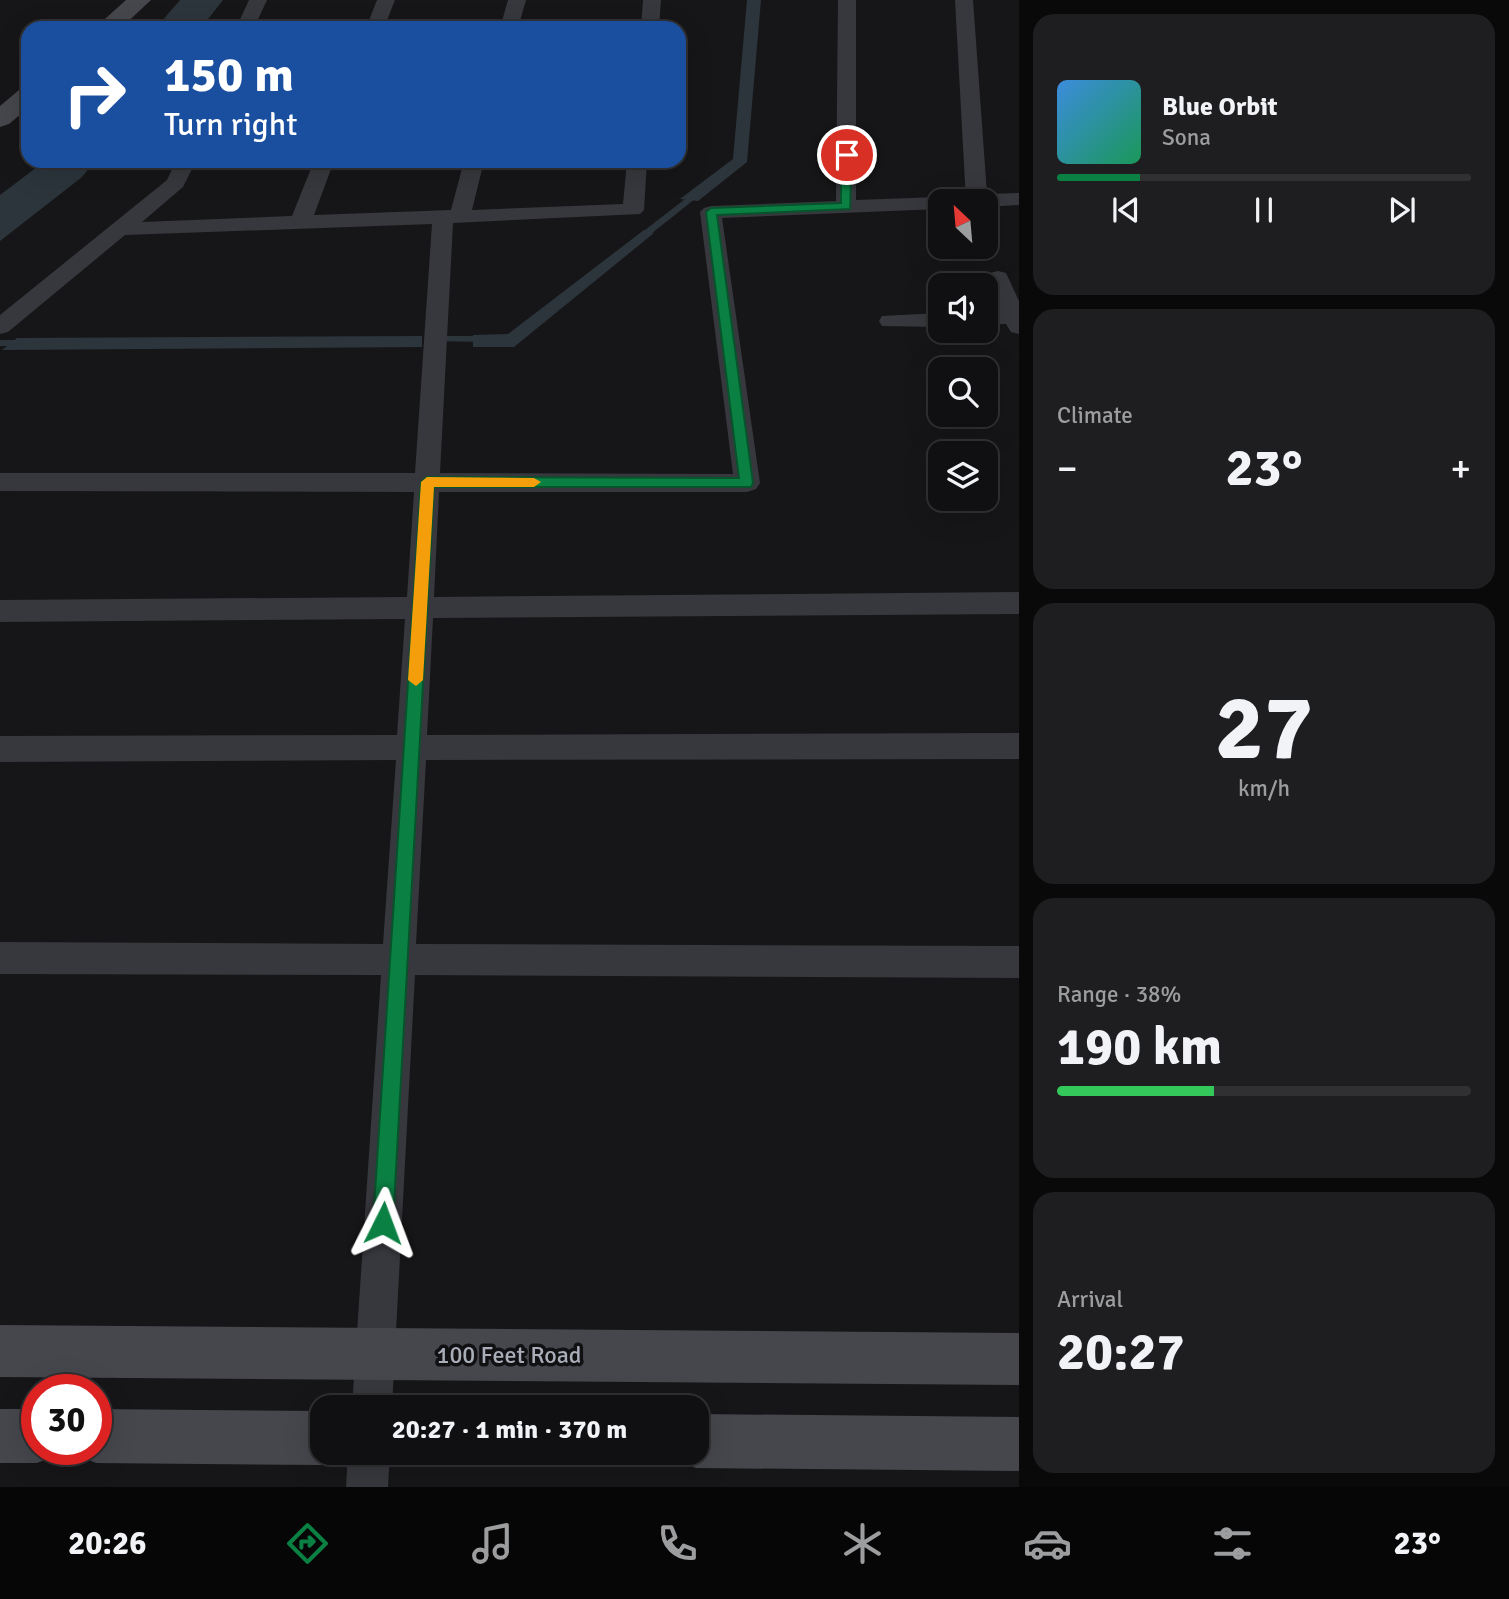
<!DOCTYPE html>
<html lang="en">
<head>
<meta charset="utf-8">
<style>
  :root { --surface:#101012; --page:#1e1e20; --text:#f1f3f6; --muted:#9c9d9f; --line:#303032; --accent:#0b8043 }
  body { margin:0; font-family:Signika,sans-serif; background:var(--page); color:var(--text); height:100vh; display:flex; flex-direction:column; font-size:26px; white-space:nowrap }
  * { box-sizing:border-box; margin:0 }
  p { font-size:23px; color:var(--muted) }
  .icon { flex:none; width:38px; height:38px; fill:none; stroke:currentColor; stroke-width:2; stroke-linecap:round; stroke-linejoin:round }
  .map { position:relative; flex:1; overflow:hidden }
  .side { display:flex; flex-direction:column; gap:14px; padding:14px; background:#09090a; width:490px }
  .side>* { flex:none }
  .guide { position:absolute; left:21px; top:21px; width:665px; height:147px; border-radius:21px; box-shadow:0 7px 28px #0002,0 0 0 2px var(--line); background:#1a4fa0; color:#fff; overflow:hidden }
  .needle { width:46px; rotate:334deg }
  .buttons { position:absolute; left:928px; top:189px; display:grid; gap:14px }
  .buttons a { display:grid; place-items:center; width:70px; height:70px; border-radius:14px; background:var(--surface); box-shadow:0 7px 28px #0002,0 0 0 2px var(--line); font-size:35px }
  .speed { position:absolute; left:21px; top:1374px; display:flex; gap:14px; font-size:35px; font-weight:700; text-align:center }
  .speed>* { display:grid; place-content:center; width:91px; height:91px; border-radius:50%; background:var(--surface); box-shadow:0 7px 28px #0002,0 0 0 2px var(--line); line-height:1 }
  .speed .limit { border:10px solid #d22; background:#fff; color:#111 }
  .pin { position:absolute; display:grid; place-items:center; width:60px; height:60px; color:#fff; margin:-30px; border:4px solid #fff; border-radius:50%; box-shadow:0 2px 7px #0007 }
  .me { position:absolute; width:77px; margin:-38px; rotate:3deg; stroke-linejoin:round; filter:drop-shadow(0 0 5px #0008) }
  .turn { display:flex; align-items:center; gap:24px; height:147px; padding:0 28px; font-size:32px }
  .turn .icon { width:91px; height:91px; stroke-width:2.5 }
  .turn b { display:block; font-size:49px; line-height:60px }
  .big { font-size:52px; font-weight:800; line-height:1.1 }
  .side .card { flex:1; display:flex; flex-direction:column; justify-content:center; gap:10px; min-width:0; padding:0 24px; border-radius:21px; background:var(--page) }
  .side .dial { align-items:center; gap:0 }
  .dial b { font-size:91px; line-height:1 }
  .song { display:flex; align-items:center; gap:21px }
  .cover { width:84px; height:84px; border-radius:10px; background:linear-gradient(135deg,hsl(210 70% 55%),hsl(150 70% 35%)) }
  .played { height:7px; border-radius:4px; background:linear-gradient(90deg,var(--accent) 20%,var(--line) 20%) }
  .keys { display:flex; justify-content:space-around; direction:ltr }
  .heat { display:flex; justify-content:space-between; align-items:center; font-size:38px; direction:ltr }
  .charge { height:10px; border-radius:5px; background:linear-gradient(90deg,#34c759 38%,var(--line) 0) }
  .trip { position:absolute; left:310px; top:1395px; width:399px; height:70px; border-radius:21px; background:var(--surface); box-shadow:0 7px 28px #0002,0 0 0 2px var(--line); font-weight:800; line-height:70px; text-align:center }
  .tabs { display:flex; height:112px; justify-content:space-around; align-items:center; background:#060607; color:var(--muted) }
  .tabs .icon { width:49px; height:49px }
  .tabs .active { color:var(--accent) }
  .tabs b { font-size:32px; color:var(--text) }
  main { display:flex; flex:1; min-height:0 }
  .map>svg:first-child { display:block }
  .water { fill:#2c353c }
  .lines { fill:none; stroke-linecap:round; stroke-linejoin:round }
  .stream { fill:#2c353c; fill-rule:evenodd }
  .street { fill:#37383d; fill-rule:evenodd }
  .secondary { fill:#45474d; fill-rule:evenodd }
  .route { fill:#0b8043; stroke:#07532c; stroke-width:2 }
  .slow { fill:#f59e0b }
  .labels { text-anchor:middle; stroke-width:7; stroke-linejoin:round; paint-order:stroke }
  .near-street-label { font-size:24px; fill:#a8adb8; stroke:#111113 }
</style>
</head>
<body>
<main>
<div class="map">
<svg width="1019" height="1487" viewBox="0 0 1019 1487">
  <rect width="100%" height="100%" fill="#161618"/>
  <!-- water -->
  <g class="water">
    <path d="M 180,0 L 223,0 L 201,28 L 156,28 Z"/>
    <path d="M 747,0 L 761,0 L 747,162 L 698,201 L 680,199 L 733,159 Z"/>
    <path d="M 45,161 L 95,161 L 82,177 L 0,241 L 0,195 Z"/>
    <path d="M 644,230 L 654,233 L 514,347 L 473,347 L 473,335 L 508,334 Z"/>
    <path d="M 422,336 L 422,347 L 2,350 L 17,338 Z"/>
  </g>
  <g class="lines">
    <!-- stream -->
    <g class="stream">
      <path d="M 698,189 L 705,191 L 642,241 L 636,241 L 636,237 Z"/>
      <path d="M 435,336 L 485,336 L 489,339 L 485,342 L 432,341 L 431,339 Z"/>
      <path d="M 0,340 L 23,340 L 27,343 L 23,346 L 0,346 Z"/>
    </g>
    <!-- street -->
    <g class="street">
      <path d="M 249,0 L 267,0 L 254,28 L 236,28 Z"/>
      <path d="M 377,0 L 395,0 L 384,28 L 366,28 Z"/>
      <path d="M 508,0 L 526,0 L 518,28 L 500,28 Z"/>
      <path d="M 643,0 L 661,0 L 659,28 L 641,28 Z"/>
      <path d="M 838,0 L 856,0 L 856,200 L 940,197 L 949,201 L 940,201 L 940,209 L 722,218 L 760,483 L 756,489 L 747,492 L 439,492 L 434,597 L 1019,592 L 1019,614 L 433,618 L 427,735 L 1019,733 L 1019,759 L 426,760 L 416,944 L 1019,946 L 1019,978 L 415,975 L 392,1407 L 352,1407 L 381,975 L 0,974 L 0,942 L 383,944 L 396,760 L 0,762 L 0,736 L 397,735 L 405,619 L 0,622 L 0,600 L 407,597 L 414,492 L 0,491 L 0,473 L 415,473 L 432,224 L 125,235 L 8,332 L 0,334 L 0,315 L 167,180 L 176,161 L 196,161 L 183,187 L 142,222 L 292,216 L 314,161 L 334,161 L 314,215 L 451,210 L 464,161 L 484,161 L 472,210 L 623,204 L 627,161 L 647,161 L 644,210 L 640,214 L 453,223 L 440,473 L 733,474 L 700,212 L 704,208 L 711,206 L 836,201 Z"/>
      <path d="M 955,0 L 973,0 L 987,194 L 1019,193 L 1019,205 L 985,207 L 985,201 L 966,201 Z"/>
      <path d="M 998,271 L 1006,273 L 1019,301 L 1019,334 L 1011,332 L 1006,324 L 985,325 L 985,311 L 1000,310 L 987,278 L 990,273 Z"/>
      <path d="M 940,313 L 940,327 L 882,326 L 879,321 L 882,316 Z"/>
      <path d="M 348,1452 L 390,1452 L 388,1487 L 346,1487 Z"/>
    </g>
    <!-- secondary -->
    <g class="secondary">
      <path d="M 126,0 L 151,0 L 121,28 L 95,28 Z"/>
      <path d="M 28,88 L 28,108 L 9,124 L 0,127 L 0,106 L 19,90 Z"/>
      <path d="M 0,1325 L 1019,1333 L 1019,1385 L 0,1377 Z"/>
      <path d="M 0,1409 L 37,1409 L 37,1449 L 58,1449 L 56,1455 L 37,1463 L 0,1463 Z"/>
      <path d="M 96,1409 L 322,1411 L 322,1452 L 343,1452 L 341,1457 L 322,1465 L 96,1463 L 77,1455 L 75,1449 L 96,1449 Z"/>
      <path d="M 696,1414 L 1019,1417 L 1019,1471 L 696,1468 L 677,1460 L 674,1452 L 696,1452 Z"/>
    </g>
  </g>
  <!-- route -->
  <path class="route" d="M 847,151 L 852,155 L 850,209 L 717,215 L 753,483 L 751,487 L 434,487 L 393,1223 L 390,1230 L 383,1233 L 376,1230 L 373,1223 L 421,482 L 427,477 L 739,478 L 706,212 L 711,208 L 841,203 L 841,155 Z"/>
  <!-- slow -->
  <path class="slow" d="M 427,477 L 534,478 L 541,482 L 534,487 L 434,487 L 423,680 L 416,686 L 408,680 L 421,482 Z"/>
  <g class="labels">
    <!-- near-street labels -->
    <g class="near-street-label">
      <text x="509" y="1363">100 Feet Road</text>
    </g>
  </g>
</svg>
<div class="buttons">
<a><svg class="needle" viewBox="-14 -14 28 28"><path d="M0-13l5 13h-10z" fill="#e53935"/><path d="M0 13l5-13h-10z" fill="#9c9d9f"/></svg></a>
<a><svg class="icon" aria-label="sound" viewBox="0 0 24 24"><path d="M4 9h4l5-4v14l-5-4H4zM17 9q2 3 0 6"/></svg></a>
<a><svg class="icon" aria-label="search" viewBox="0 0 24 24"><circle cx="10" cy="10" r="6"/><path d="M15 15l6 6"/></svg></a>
<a><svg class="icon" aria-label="layers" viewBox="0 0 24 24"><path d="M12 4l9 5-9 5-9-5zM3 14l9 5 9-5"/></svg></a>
</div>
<div class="speed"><div class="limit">30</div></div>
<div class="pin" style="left:847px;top:155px;background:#d93025"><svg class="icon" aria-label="arrive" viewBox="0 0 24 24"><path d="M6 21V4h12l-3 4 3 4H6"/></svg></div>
<svg class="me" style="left:383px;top:1223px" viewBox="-20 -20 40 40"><path d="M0-17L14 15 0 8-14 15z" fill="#0b8043" stroke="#fff" stroke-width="4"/></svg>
<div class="trip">20:27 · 1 min · 370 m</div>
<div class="guide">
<div class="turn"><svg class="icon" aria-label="right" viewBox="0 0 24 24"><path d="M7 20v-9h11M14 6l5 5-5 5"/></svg><div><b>150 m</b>Turn right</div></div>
</div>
</div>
<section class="side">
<div class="card">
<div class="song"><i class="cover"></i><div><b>Blue Orbit</b><p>Sona</p></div></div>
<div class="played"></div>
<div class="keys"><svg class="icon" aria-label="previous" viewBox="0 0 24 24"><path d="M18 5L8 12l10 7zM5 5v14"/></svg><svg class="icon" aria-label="pause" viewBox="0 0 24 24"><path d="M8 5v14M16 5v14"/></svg><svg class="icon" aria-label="next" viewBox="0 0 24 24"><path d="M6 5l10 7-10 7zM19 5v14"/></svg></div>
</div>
<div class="card"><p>Climate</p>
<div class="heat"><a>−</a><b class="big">23°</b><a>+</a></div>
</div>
<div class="card dial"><b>27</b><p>km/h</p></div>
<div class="card"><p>Range · 38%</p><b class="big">190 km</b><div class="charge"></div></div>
<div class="card"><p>Arrival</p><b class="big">20:27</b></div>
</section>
</main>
<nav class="tabs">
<b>20:26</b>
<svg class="icon active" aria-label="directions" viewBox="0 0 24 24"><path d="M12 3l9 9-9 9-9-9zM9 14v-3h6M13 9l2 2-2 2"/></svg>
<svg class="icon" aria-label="music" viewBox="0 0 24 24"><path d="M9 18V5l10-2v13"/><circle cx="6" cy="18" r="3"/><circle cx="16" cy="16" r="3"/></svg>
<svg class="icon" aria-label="phone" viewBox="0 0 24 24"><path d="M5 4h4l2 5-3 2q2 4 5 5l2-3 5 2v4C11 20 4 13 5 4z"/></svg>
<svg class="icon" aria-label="climate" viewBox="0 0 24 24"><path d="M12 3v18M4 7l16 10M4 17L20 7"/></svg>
<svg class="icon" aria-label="car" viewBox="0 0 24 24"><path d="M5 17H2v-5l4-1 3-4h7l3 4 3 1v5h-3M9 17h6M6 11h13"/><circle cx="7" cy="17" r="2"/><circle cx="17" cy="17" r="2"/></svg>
<svg class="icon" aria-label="filters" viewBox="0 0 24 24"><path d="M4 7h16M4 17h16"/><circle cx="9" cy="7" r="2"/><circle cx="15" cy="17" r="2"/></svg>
<b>23°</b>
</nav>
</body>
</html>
